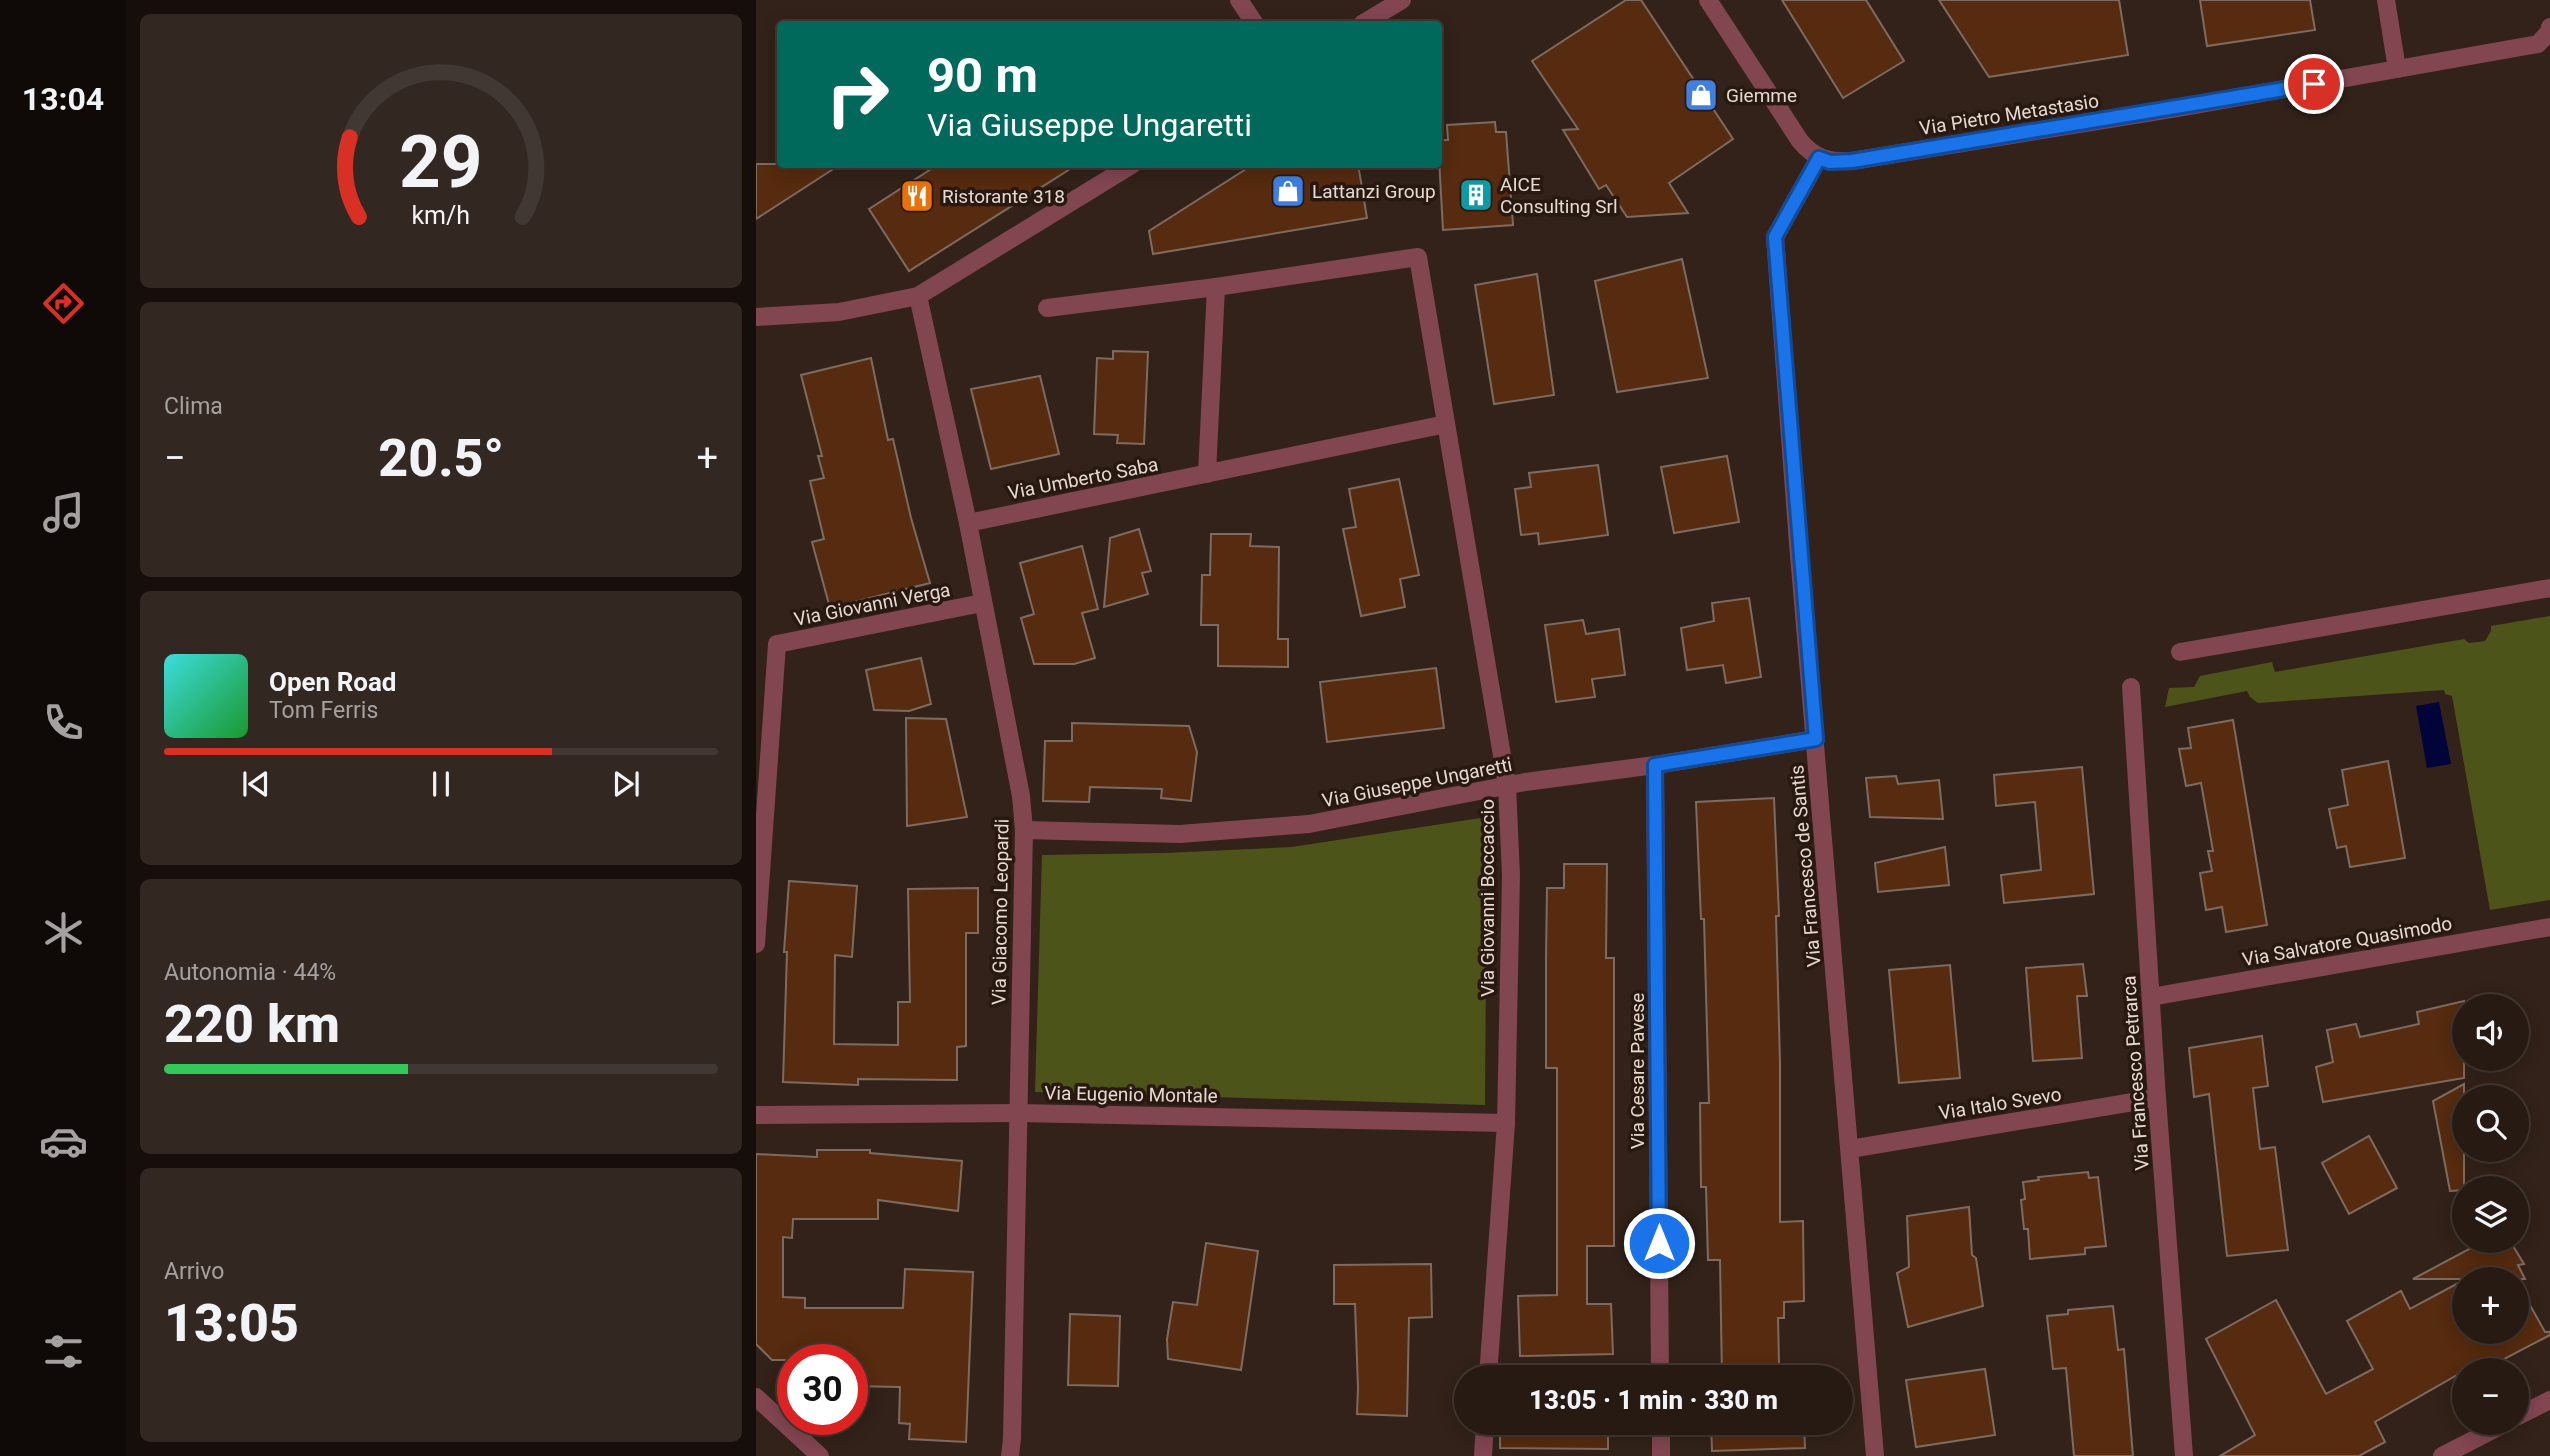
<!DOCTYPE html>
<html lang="it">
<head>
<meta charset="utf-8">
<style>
  :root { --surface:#261a13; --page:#322721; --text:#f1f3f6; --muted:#a4a1a0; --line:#423833; --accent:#d93025 }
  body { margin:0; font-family:Roboto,sans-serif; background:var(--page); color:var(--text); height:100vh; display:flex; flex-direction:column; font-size:26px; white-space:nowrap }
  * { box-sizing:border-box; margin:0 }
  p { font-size:23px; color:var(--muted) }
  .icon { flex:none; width:38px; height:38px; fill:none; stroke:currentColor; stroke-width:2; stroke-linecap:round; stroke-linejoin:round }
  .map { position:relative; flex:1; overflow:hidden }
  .panel { display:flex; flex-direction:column; gap:14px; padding:14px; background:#150e0a; width:630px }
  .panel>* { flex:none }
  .guide { position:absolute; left:21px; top:21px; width:665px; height:147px; border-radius:7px; box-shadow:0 4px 18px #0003,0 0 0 2px var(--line); background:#00695c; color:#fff; overflow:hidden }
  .buttons { position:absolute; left:1696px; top:994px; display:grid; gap:14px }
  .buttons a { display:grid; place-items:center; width:77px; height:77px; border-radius:50%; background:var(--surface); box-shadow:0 4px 18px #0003,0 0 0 2px var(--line); font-size:35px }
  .speed { position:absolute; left:21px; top:1344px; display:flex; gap:14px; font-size:35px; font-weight:700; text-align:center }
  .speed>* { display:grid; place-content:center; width:91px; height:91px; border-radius:50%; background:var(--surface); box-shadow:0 4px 18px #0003,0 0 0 2px var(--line); line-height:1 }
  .speed .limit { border:10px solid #d22; background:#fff; color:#111 }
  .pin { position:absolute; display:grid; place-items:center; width:60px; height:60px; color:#fff; margin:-30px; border:4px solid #fff; border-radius:50%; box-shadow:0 2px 7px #0007 }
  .me { position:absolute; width:77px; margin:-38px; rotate:0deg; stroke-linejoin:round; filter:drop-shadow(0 0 5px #0008) }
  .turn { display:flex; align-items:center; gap:24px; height:147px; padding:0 35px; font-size:32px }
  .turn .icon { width:91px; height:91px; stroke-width:2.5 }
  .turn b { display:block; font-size:49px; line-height:60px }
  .big { font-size:52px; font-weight:800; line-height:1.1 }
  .panel .card { flex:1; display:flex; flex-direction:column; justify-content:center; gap:10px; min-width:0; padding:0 24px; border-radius:10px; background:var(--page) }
  .panel .dial { align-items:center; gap:0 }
  .dial svg { height:182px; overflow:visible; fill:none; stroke:var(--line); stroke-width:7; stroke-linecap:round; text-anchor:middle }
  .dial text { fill:var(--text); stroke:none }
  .song { display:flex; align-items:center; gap:21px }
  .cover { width:84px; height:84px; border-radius:10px; background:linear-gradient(135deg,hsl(180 70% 55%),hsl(130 70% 35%)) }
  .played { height:7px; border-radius:4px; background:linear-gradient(90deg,var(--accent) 70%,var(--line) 70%) }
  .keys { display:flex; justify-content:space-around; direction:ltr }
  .heat { display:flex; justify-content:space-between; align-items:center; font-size:38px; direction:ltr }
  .charge { height:10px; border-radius:5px; background:linear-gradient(90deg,#34c759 44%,var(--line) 0) }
  .trip { position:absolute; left:698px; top:1365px; width:399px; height:70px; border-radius:35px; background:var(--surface); box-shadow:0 4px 18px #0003,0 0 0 2px var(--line); font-weight:800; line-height:70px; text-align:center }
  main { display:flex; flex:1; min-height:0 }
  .tab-bar { display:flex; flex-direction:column; width:126px; justify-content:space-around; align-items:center; background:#0f0a08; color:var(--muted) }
  .tab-bar .icon { width:49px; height:49px }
  .tab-bar .active { color:var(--accent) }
  .tab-bar b { font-size:32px; color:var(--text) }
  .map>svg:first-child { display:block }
  .green { fill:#4d541a }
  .water { fill:#000438 }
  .building { fill:#562b0f; stroke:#7d6b60; stroke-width:2 }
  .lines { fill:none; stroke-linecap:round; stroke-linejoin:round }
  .minor { stroke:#824651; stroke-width:18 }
  .route-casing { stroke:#114b97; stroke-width:18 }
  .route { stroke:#1a73e8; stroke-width:12 }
  .labels { text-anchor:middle; stroke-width:7; stroke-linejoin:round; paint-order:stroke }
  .poi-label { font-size:19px; fill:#e4d9d3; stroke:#281810; text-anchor:start }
  .street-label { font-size:19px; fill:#e4d9d3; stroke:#281810 }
</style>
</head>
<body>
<main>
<nav class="tab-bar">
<b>13:04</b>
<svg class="icon active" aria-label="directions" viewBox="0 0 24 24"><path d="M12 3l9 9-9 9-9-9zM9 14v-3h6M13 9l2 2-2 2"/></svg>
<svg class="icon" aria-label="music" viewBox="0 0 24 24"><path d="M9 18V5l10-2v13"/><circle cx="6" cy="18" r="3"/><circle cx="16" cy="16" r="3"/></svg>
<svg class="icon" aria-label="phone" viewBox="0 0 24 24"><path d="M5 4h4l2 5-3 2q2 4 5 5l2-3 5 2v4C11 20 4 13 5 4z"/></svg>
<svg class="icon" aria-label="climate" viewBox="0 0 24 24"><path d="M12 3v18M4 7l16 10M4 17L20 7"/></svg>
<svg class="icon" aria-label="car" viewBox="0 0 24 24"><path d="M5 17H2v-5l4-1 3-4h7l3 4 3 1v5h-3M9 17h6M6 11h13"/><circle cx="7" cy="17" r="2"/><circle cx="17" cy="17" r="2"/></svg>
<svg class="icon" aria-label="filters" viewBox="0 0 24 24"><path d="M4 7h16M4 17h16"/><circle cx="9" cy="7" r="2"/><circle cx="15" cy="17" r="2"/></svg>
</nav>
<section class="panel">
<div class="card dial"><svg viewBox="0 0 100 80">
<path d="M14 69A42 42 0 1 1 86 69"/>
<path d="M14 69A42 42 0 0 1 10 34" stroke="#d93025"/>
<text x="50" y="56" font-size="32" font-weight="700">29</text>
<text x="50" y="72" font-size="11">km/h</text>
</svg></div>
<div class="card"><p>Clima</p>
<div class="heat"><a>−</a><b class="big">20.5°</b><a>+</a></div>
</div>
<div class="card">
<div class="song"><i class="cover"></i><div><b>Open Road</b><p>Tom Ferris</p></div></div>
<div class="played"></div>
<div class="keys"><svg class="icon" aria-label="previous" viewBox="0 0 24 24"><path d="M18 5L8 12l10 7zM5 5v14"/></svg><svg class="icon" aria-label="pause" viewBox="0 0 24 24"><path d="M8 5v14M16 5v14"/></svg><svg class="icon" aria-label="next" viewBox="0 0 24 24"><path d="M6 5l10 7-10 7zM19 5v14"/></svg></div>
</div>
<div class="card"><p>Autonomia · 44%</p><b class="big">220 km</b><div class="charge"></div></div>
<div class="card"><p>Arrivo</p><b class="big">13:05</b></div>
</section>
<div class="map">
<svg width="1794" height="1456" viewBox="0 0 1794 1456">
  <rect width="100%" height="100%" fill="#322219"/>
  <!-- green -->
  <g class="green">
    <path d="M 1794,616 L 1794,900 L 1734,910 L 1696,696 L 1689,694 L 1688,690 L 1502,703 L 1494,697 L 1491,691 L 1409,707 L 1413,688 L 1438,687 L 1444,676 L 1516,662 L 1519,672 L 1708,639 L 1713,643 L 1729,641 L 1735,631 L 1735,626 Z"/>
    <path d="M 731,817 L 729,1105 L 279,1092 L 286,855 L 409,853 L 536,847 Z"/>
  </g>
  <!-- water -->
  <path class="water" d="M 1683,702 L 1695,764 L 1671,768 L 1660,706 Z"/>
  <!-- building -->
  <g class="building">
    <path d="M 870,0 L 885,0 L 977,139 L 913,183 L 932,213 L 871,217 L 850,185 L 843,189 L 807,130 L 822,129 L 776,61 Z"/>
    <path d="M 1026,0 L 1110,0 L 1148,61 L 1087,98 Z"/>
    <path d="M 1183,0 L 1363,0 L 1372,55 L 1233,77 Z"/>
    <path d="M 1444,0 L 1554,0 L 1559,30 L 1451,46 Z"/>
    <path d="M 739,122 L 740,132 L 750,132 L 757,225 L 687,230 L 682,140 L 692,140 L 691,125 Z"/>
    <path d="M 0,164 L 85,164 L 0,219 Z"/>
    <path d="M 183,164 L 322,164 L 153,271 L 113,209 Z"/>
    <path d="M 498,164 L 602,164 L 611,218 L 397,254 L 393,231 Z"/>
    <path d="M 926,259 L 952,378 L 861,392 L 839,281 Z"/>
    <path d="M 781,274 L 798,395 L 738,404 L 719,285 Z"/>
    <path d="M 357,351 L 392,352 L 388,444 L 361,443 L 362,435 L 338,434 L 341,358 L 357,359 Z"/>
    <path d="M 115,358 L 132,440 L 137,439 L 155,518 L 174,583 L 74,608 L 56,542 L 68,539 L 54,481 L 68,478 L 62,456 L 66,456 L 45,375 Z"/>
    <path d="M 284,376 L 303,454 L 235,469 L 215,389 Z"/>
    <path d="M 971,456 L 983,522 L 918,533 L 905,467 Z"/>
    <path d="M 842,465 L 852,535 L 783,544 L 782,533 L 765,535 L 759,489 L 775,487 L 773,473 Z"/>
    <path d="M 643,479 L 663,575 L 644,579 L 649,607 L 605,616 L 587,529 L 600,527 L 593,489 Z"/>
    <path d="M 383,529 L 395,571 L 386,573 L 392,594 L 348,607 L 354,538 Z"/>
    <path d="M 455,534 L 495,534 L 494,546 L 523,547 L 522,639 L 532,639 L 532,667 L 462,666 L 462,625 L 445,625 L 446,575 L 454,575 Z"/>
    <path d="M 326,546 L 342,609 L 326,613 L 339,658 L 318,664 L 278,664 L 265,618 L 278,614 L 264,563 Z"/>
    <path d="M 993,598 L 1005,677 L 970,683 L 967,665 L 931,670 L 925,628 L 958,621 L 956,603 Z"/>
    <path d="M 827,620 L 830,634 L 863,629 L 869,675 L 836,679 L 839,697 L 800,702 L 789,625 Z"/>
    <path d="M 165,658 L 175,704 L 153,711 L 118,710 L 110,670 Z"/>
    <path d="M 680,668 L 688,728 L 571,742 L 564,682 Z"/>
    <path d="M 150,718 L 190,719 L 211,817 L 151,826 Z"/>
    <path d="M 1477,720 L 1511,925 L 1470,932 L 1466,907 L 1450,910 L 1444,873 L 1456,871 L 1452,851 L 1457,851 L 1445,783 L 1430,786 L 1423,749 L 1435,748 L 1432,728 Z"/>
    <path d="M 316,723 L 433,726 L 441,752 L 435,801 L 405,798 L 406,789 L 334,787 L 333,802 L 287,801 L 289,741 L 316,741 Z"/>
    <path d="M 1632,761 L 1649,858 L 1594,867 L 1590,846 L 1581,848 L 1573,809 L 1592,805 L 1586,770 Z"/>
    <path d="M 1326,767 L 1338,894 L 1248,903 L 1245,875 L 1285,870 L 1279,802 L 1240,806 L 1238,775 Z"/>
    <path d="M 1140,776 L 1142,784 L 1183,780 L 1187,819 L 1114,817 L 1110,778 Z"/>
    <path d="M 1018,798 L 1023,916 L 1020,916 L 1024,1062 L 1024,1222 L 1047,1221 L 1048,1301 L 1028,1302 L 1028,1318 L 1022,1318 L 1023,1365 L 979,1377 L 966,1377 L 964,1260 L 952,1260 L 950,1187 L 945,1187 L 944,1103 L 953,1103 L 948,919 L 945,919 L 940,802 Z"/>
    <path d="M 1189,847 L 1193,885 L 1122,892 L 1119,863 Z"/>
    <path d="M 808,864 L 851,864 L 850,958 L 858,958 L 858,1246 L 831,1246 L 831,1304 L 855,1304 L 857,1354 L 764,1356 L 762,1296 L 801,1295 L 801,1068 L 790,1068 L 790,958 L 791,888 L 808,888 Z"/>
    <path d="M 33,881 L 101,886 L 96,957 L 79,955 L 78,1044 L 142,1045 L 142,1002 L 154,1002 L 152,889 L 222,888 L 222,933 L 210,933 L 210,1046 L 201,1047 L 201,1080 L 102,1079 L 102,1085 L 27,1082 L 31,952 L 28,952 Z"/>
    <path d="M 1327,964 L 1331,996 L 1321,996 L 1326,1058 L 1277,1061 L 1270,968 Z"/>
    <path d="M 1194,965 L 1204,1078 L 1143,1083 L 1133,970 Z"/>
    <path d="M 1708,1001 L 1708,1078 L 1567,1102 L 1560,1067 L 1577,1062 L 1571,1030 L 1600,1024 L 1604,1037 L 1663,1024 L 1661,1012 Z"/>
    <path d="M 1506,1036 L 1512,1086 L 1497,1088 L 1504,1149 L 1519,1147 L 1532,1250 L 1471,1256 L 1453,1094 L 1438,1097 L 1433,1048 Z"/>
    <path d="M 1708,1084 L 1708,1190 L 1694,1191 L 1677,1101 Z"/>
    <path d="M 1613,1136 L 1641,1188 L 1593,1214 L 1566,1163 Z"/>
    <path d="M 61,1150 L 114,1150 L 114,1153 L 206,1161 L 202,1211 L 122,1200 L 122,1219 L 37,1219 L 36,1238 L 27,1237 L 27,1297 L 49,1298 L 49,1308 L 147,1308 L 149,1269 L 217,1272 L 210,1442 L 153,1439 L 154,1424 L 143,1423 L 144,1387 L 96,1386 L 96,1360 L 16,1360 L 0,1344 L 0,1154 L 61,1157 Z"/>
    <path d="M 1332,1172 L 1333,1178 L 1342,1177 L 1350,1246 L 1329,1248 L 1329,1254 L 1274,1259 L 1272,1229 L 1268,1229 L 1265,1200 L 1269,1199 L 1267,1182 L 1283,1180 L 1282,1177 Z"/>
    <path d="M 1213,1207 L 1216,1255 L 1220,1258 L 1227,1306 L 1152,1327 L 1141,1273 L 1153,1267 L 1151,1216 Z"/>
    <path d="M 1728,1241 L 1754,1241 L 1768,1264 L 1762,1265 L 1769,1279 L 1657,1279 Z"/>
    <path d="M 450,1243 L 502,1251 L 485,1370 L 412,1359 L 411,1339 L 417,1302 L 441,1305 Z"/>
    <path d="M 675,1264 L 676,1317 L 653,1318 L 651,1416 L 601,1414 L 602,1388 L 599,1304 L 578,1304 L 578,1265 Z"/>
    <path d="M 1708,1280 L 1708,1332 L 1760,1332 L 1760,1280 L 1789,1332 L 1794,1332 L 1794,1335 L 1735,1366 L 1731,1358 L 1619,1422 L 1629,1442 L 1603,1456 L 1464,1456 L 1499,1435 L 1450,1339 L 1520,1300 L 1570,1394 L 1617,1369 L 1591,1321 L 1645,1291 L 1654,1309 Z"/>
    <path d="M 1357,1306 L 1362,1350 L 1368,1349 L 1377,1456 L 1318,1456 L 1310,1368 L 1297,1369 L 1291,1316 L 1312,1314 L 1312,1310 Z"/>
    <path d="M 314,1314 L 364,1316 L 362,1386 L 312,1385 Z"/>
    <path d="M 1229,1369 L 1239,1435 L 1160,1447 L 1150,1380 Z"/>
    <path d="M 744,1423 L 852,1423 L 852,1449 L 744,1448 Z"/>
    <path d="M 955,1423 L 1048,1423 L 1049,1448 L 956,1451 Z"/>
  </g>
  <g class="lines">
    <!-- minor -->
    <g class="minor">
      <path d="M 483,0 L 499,24"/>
      <path d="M 952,0 L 1044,141 C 1059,159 1073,162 1096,161 L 1421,108 L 1641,69"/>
      <path d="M 1630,0 L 1641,69 L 1782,44 L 1793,32 L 1794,27"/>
      <path d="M 606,24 L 646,0"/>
      <path d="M 1063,158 L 1019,237 L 1042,543 L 1119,1456"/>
      <path d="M 162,296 L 212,523 L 265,796 L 268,830 L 256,1438 L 254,1456"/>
      <path d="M 291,308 L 460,287"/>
      <path d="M 0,317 L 83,312 L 162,296 L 377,164"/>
      <path d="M 451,474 L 460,287 L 662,257 L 751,785 L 755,875 L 750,1123 L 732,1377"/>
      <path d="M 212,523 L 690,424"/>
      <path d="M 1424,652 L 1794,588"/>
      <path d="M 1375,687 L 1401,1098 L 1428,1456"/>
      <path d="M 899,765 L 904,1377"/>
      <path d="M 268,830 L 424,834 L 553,824 L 769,782 L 899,765 L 1060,739"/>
      <path d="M 0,944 L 21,644 L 226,603"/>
      <path d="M 1395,997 L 1794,927"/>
      <path d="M 0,1115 L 262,1113 L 750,1123"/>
      <path d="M 1094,1149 L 1401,1098"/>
      <path d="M 0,1397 L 64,1456"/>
      <path d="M 1760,1417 L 1794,1400"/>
      <path d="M 905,1423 L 905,1456"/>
      <path d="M 727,1456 L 729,1423"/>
      <path d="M 1686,1456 L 1750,1423"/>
    </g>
  </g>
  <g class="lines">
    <defs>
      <path id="route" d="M 903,1243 L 899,765 L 1060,739 L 1019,237 L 1063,158 L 1074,162 L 1096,161 L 1558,84"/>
    </defs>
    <!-- route casing -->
    <use href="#route" class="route-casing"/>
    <!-- route -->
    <use href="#route" class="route"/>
  </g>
  <!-- icons -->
  <defs>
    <symbol id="shop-square" viewBox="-11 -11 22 22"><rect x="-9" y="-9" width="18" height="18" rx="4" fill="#3f7fe0" stroke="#281810"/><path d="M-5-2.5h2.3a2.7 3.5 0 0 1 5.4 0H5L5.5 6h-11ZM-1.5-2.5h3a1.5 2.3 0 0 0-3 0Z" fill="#fff"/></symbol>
    <symbol id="building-square" viewBox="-11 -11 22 22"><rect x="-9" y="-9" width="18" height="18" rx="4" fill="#0f9aa8" stroke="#281810"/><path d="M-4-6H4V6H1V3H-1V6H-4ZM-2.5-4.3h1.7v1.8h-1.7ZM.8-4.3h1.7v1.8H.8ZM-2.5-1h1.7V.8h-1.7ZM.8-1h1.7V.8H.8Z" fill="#fff"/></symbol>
    <symbol id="restaurant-square" viewBox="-11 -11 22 22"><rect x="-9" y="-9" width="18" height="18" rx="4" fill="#e8710a" stroke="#281810"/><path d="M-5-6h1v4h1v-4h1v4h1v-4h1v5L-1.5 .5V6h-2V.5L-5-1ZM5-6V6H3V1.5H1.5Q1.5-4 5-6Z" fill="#fff"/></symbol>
  </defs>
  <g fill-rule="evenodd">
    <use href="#shop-square" x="926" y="76" width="38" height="38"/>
    <use href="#shop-square" x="513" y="172" width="38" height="38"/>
    <use href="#building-square" x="701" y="176" width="38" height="38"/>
    <use href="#restaurant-square" x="142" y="177" width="38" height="38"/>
  </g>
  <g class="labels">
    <!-- poi labels -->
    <g class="poi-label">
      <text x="970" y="102">Giemme</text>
      <text x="744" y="191">AICE<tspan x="744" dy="22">Consulting Srl</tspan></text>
      <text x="556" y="198">Lattanzi Group</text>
      <text x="186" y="203">Ristorante 318</text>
    </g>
    <!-- street labels -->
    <g class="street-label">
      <text transform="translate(1253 114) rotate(-9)" y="7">Via Pietro Metastasio</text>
      <text transform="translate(327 478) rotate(-11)" y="7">Via Umberto Saba</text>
      <text transform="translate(116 604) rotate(-11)" y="7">Via Giovanni Verga</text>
      <text transform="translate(661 782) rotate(-11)" y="7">Via Giuseppe Ungaretti</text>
      <text transform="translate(1049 866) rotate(-95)" y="7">Via Francesco de Santis</text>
      <text transform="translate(731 898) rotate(-90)" y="7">Via Giovanni Boccaccio</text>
      <text transform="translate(244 912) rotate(-89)" y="7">Via Giacomo Leopardi</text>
      <text transform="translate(1591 941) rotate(-10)" y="7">Via Salvatore Quasimodo</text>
      <text transform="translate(881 1071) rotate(-90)" y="7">Via Cesare Pavese</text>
      <text transform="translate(1379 1073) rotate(-94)" y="7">Via Francesco Petrarca</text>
      <text transform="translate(375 1094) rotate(1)" y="7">Via Eugenio Montale</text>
      <text transform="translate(1244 1103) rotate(-9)" y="7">Via Italo Svevo</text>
    </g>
  </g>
</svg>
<div class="buttons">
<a><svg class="icon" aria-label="sound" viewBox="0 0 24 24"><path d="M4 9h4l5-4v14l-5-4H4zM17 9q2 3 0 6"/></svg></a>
<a><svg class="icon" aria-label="search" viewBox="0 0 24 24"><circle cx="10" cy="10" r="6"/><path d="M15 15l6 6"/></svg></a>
<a><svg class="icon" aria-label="layers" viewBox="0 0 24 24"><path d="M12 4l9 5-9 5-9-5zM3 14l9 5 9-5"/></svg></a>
<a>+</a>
<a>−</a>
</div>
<div class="speed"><div class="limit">30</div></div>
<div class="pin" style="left:1558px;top:84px;background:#d93025"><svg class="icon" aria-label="arrive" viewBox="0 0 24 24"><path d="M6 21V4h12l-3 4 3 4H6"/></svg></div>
<svg class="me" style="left:903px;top:1243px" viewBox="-20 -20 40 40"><circle r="17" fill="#1a73e8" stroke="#fff" stroke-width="3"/><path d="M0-11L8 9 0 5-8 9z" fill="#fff"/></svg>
<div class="trip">13:05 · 1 min · 330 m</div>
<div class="guide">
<div class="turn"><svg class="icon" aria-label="right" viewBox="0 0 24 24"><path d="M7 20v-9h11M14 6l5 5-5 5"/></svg><div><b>90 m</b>Via Giuseppe Ungaretti</div></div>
</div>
</div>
</main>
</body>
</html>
